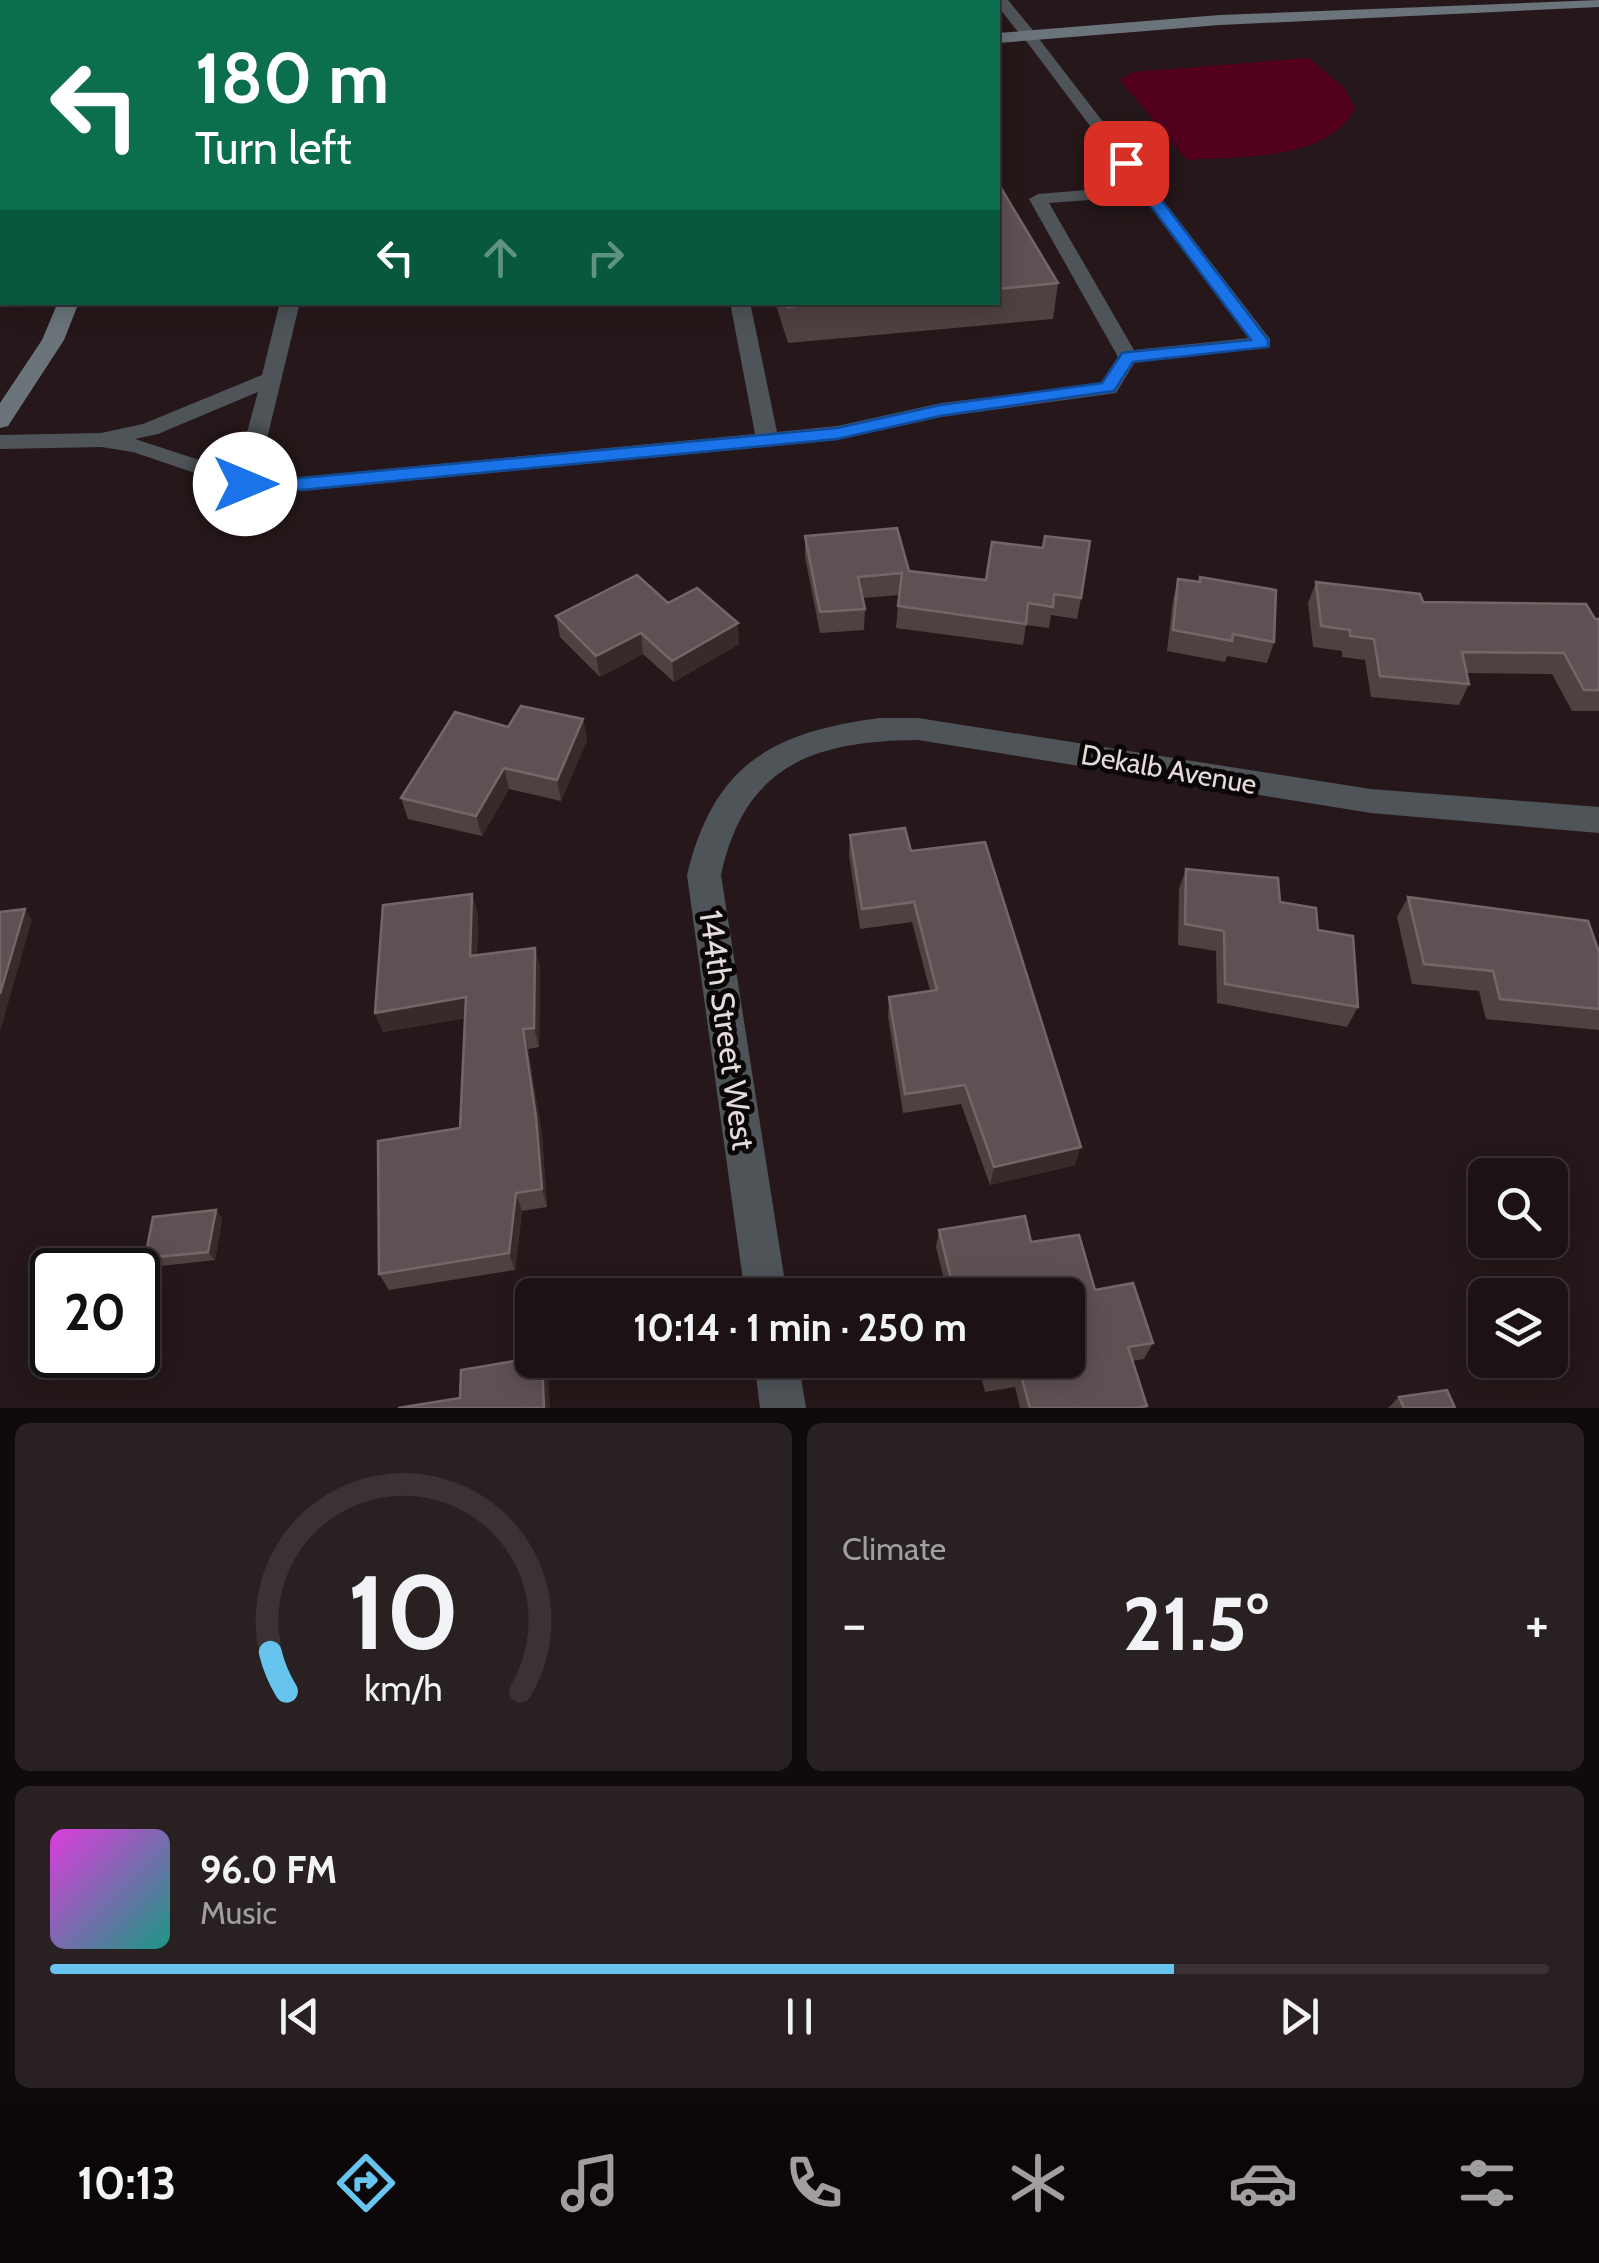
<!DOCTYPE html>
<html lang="en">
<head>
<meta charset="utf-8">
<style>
  :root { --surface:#1c1214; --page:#292022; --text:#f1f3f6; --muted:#a09ea0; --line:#3a3234; --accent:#66c4ef }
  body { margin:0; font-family:Cabin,sans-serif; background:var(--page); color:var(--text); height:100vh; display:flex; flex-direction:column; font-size:38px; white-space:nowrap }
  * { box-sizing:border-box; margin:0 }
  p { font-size:32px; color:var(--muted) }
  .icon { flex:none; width:55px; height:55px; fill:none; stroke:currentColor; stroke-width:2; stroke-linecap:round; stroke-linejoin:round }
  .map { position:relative; height:1408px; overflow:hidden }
  .panel { display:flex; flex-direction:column; gap:15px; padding:15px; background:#0f0a0b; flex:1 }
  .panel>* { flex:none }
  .banner { position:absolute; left:0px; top:0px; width:1000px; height:305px; box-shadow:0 5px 25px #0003,0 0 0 2px var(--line); background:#0b6e4f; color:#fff; overflow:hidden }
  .buttons { position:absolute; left:1468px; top:1158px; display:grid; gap:20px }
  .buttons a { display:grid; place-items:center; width:100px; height:100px; border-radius:15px; background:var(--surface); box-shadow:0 5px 25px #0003,0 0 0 2px var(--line); font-size:50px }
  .speed { position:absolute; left:30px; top:1248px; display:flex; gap:20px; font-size:50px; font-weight:700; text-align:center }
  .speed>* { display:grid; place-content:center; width:130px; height:130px; border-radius:50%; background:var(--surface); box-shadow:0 5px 25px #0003,0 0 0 2px var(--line); line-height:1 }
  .speed .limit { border:5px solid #111; border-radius:15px; background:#fff; color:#111 }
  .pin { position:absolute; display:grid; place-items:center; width:85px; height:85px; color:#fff; margin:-42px; border-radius:20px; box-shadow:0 5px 15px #0006 }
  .me { position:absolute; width:110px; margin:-55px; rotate:90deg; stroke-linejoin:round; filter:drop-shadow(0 0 8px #0008) }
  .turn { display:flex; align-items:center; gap:35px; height:210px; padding:0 30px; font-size:45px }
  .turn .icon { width:130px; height:130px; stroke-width:2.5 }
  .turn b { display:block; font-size:70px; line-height:85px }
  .lanes { display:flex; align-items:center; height:95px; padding:0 30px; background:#0003; justify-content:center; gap:50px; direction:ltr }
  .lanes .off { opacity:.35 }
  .big { font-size:75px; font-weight:700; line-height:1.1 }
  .panel .tile { flex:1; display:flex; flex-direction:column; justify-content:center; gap:15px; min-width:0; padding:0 35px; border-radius:15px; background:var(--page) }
  .panel .dial { align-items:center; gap:0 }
  .dial svg { height:260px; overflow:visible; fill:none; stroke:var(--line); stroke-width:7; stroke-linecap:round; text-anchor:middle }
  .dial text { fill:var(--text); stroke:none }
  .song { display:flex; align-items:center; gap:30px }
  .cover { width:120px; height:120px; border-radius:15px; background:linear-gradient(135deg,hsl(300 70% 55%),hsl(170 70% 35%)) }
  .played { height:10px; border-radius:5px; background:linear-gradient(90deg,var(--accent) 75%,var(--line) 75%) }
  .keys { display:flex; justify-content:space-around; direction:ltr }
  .heat { display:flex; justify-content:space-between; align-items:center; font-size:55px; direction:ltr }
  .panel .tiles { flex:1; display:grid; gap:15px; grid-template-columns:1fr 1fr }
  .tile:last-child { grid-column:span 2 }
  .trip { position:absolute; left:515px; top:1278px; width:570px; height:100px; border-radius:15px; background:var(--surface); box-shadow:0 5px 25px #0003,0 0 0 2px var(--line); font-weight:700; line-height:100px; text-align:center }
  .tabs { display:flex; height:160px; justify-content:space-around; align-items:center; background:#0b0708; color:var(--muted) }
  .tabs .icon { width:70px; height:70px }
  .tabs .selected { color:var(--accent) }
  .tabs b { font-size:45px; color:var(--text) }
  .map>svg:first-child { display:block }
  .green { fill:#52001e }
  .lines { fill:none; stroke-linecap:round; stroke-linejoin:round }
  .lane { fill:#4e5458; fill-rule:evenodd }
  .street { fill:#4e5458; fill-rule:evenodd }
  .secondary { fill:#6a747a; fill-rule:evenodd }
  .wall { fill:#4f4142 }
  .shaded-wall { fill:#38292b }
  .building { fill:#5f5153; stroke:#746668; stroke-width:2.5 }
  .route { fill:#1a73e8; stroke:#114b97; stroke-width:2.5 }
  .labels { text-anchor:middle; stroke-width:10; stroke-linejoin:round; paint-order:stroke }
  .street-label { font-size:28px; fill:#e4dadb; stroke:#0b0606 }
  .near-street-label { font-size:32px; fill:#e4dadb; stroke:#0b0606 }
</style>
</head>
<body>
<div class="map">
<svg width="1599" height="1408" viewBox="0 0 1599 1408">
  <rect width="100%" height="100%" fill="#26181a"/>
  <!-- green -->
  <path class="green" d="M 1309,58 L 1345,89 L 1355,109 C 1326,162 1239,156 1187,160 L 1120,80 L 1133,72 Z"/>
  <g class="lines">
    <!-- lane -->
    <path class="lane" d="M 1028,30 L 1033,31 L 1270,339 L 1270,347 L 1135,362 L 1116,393 L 941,417 L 837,440 L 301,491 L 245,490 L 133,452 L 101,447 L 0,449 L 0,435 L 101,433 L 143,424 L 262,375 L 280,302 L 300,302 L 258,476 L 301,477 L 755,434 L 730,302 L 750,302 L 777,432 L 837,426 L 941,403 L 1101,383 L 1118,357 L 1029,199 L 1038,194 L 1135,186 L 1021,34 ZM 1142,196 L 1249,338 L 1134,350 L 1049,203 ZM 258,392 L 236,472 L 135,439 L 158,434 Z"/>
    <!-- street -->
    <g class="street">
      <path d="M 993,0 L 1008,0 L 1036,34 L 1034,37 L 1022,37 Z"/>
      <path d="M 880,718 L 918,718 L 1371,789 L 1599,807 L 1599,833 L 1371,813 L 918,740 C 813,741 745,765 721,875 L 787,1295 L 745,1295 L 687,875 C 714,764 772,732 880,718 Z"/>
      <path d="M 754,1360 L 798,1360 L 806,1408 L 760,1408 Z"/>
    </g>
    <!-- secondary -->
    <g class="secondary">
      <path d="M 1599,0 L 1599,7 L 1220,25 L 998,43 L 998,33 L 1220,15 Z"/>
      <rect x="0" y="149" width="2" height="10"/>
      <path d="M 58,302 L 79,302 L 64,340 L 8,426 L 0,428 L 0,403 L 42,340 Z"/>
    </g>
  </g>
  <!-- wall -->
  <g class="wall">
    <path d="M 998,183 L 1058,283 L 1053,319 L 788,343 L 775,302 L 998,302 Z"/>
    <path d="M 805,536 L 909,571 L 986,580 L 1081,598 L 1077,619 L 1051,615 L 1049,628 L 1026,625 L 1023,645 L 896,628 L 899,595 L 863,598 L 865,609 L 864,630 L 820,633 L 805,557 Z"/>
    <path d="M 1178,579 L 1274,642 L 1267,663 L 1227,656 L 1225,662 L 1167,651 L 1173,600 Z"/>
    <path d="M 1316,582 L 1423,602 L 1599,619 L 1599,711 L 1572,711 L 1552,674 L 1467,673 L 1469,684 L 1459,705 L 1371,697 L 1365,660 L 1342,657 L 1342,651 L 1313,647 L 1308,603 Z"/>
    <path d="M 668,603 L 739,644 L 674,682 L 643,654 L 600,677 L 560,637 L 556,616 Z"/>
    <path d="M 583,719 L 587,740 L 561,801 L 509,789 L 482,836 L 408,819 L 401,798 L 508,727 Z"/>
    <path d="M 850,835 L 911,851 L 1075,1165 L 990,1185 L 961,1104 L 903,1113 L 888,1016 L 889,997 L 930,991 L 912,922 L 860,929 L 849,855 Z"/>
    <path d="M 1186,869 L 1280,902 L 1318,930 L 1358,1007 L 1347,1027 L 1217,1003 L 1216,951 L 1178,945 L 1179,889 Z"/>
    <path d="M 472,894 L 478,915 L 477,955 L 535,948 L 540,968 L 539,1047 L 528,1049 L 542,1135 L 547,1207 L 522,1211 L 515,1270 L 389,1290 L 379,1274 L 460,1128 L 465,1018 L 383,1032 L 375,1013 Z"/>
    <path d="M 1408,897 L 1599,952 L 1599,1030 L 1486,1019 L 1479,991 L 1412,984 L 1397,917 Z"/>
    <path d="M 216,1210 L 222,1219 L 215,1260 L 152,1267 L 145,1258 Z"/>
    <path d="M 939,1230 L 1031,1242 L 1095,1290 L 1153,1343 L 1144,1359 L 1132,1361 L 1147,1406 L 1146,1408 L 1020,1408 L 1015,1387 L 985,1392 L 977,1360 L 1068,1360 L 1068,1295 L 948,1295 L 936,1247 Z"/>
    <path d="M 1399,1397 L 1455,1408 L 1388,1408 Z"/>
  </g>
  <!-- shaded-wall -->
  <g class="shaded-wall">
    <path d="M 2,38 L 2,54 L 0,55 L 0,39 Z"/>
    <path d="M 738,623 L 739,644 L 674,682 L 672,661 Z"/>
    <path d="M 641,633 L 643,654 L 600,677 L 596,656 Z"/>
    <path d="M 583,719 L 587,740 L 561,801 L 557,780 Z"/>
    <path d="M 504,768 L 509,789 L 482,836 L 476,816 Z"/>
    <path d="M 472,894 L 478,915 L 476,976 L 470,956 Z"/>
    <path d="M 25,909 L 32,920 L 0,1032 L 0,994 Z"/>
    <path d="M 535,948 L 540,968 L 539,1047 L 534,1028 Z"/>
    <path d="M 466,997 L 473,1017 L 383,1032 L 375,1013 Z"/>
    <path d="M 523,1029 L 528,1049 L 542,1135 L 547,1207 L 542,1189 Z"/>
    <path d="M 1081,1147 L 1075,1165 L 990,1185 L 994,1167 Z"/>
    <path d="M 516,1193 L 522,1211 L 515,1270 L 509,1253 Z"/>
    <path d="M 216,1210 L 222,1219 L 215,1260 L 208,1252 Z"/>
    <path d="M 542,1360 L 548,1372 L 550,1408 L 544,1408 Z"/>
  </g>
  <!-- building -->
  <g class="building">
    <path d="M 0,0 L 74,0 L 73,2 L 2,2 L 2,38 L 0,39 Z"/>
    <path d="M 998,183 L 1058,283 L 998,289 Z"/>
    <path d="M 786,302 L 841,302 L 787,307 Z"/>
    <path d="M 897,528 L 909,571 L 986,580 L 992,542 L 1043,548 L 1045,536 L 1090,541 L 1081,598 L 1054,594 L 1053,607 L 1028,603 L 1026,624 L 898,606 L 902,573 L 858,577 L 865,609 L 820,612 L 805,536 Z"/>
    <path d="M 637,575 L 668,603 L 697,588 L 738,623 L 672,661 L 641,633 L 596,656 L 556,616 Z"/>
    <path d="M 1200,577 L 1276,590 L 1274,642 L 1233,634 L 1232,641 L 1173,630 L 1178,579 L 1200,582 Z"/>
    <path d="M 1316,582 L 1420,594 L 1423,602 L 1586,604 L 1595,619 L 1599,619 L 1599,690 L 1584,690 L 1564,653 L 1462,652 L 1469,684 L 1380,676 L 1374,639 L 1350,636 L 1350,630 L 1321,626 Z"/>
    <path d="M 521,706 L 583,719 L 557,780 L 504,768 L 476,816 L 401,798 L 455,712 L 508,727 Z"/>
    <path d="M 905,828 L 911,851 L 985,842 L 1081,1147 L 994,1167 L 965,1085 L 905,1094 L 889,997 L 937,990 L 914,902 L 862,909 L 850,835 Z"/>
    <path d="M 1186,869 L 1278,878 L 1280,902 L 1316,908 L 1318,930 L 1353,936 L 1358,1007 L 1225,984 L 1224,931 L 1185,924 Z"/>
    <path d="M 472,894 L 470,956 L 535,948 L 534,1028 L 523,1029 L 536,1117 L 542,1189 L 516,1193 L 509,1253 L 379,1274 L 378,1141 L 460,1128 L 466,997 L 375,1013 L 383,905 Z"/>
    <path d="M 1408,897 L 1588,921 L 1599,952 L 1599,1009 L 1500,999 L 1493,971 L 1424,964 Z"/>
    <path d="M 25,909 L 0,994 L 0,912 Z"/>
    <path d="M 216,1210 L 208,1252 L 145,1258 L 153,1217 Z"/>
    <path d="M 1025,1216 L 1031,1242 L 1079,1235 L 1095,1290 L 1133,1283 L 1153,1343 L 1128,1347 L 1147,1406 L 1135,1408 L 1030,1408 L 1020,1372 L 989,1377 L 985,1360 L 1068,1360 L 1068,1295 L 955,1295 L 939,1230 Z"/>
    <path d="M 532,1358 L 532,1360 L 542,1360 L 544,1408 L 398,1408 L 460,1398 L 461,1370 Z"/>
    <path d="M 1447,1390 L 1455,1408 L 1404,1408 L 1399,1397 Z"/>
  </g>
  <!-- route -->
  <path class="route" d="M 1121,160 L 1131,160 L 1268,340 L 1268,347 L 1133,362 L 1114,391 L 940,416 L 837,439 L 301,490 L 245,489 L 236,484 L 245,478 L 301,478 L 837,428 L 940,405 L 1102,383 L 1122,353 L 1128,352 L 1251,340 L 1121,166 Z"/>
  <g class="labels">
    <!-- street labels -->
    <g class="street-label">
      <text transform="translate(1169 769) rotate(10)" y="10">Dekalb Avenue</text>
    </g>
    <!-- near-street labels -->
    <g class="near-street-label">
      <text transform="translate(727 1030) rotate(82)" y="11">144th Street West</text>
    </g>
  </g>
</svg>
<div class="buttons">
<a><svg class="icon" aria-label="search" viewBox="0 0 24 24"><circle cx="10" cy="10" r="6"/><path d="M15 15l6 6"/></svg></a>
<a><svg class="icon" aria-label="layers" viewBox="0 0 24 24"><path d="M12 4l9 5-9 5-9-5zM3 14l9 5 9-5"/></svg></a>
</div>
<div class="speed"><div class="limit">20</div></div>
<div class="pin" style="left:1126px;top:163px;background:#d93025"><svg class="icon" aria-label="arrive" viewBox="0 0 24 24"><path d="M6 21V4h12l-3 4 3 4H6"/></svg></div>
<svg class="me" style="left:245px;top:484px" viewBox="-20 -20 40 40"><circle r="19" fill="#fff"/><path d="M0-13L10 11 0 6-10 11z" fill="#1a73e8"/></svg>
<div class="trip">10:14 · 1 min · 250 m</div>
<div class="banner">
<div class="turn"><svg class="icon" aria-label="left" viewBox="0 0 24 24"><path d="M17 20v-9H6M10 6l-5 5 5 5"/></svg><div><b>180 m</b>Turn left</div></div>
<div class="lanes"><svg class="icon" aria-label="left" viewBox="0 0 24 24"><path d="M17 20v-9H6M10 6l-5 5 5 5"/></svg><svg class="icon off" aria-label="ahead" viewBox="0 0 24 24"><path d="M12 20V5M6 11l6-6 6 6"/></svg><svg class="icon off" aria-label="right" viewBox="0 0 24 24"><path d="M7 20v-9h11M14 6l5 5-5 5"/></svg></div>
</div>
</div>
<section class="panel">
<div class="tiles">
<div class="tile dial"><svg viewBox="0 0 100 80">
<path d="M14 69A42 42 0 1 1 86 69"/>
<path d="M14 69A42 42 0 0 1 9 57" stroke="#66c4ef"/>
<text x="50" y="56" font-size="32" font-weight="700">10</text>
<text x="50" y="72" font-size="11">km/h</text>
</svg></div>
<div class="tile"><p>Climate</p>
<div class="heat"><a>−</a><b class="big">21.5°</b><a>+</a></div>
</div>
<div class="tile">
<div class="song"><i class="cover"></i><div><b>96.0 FM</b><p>Music</p></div></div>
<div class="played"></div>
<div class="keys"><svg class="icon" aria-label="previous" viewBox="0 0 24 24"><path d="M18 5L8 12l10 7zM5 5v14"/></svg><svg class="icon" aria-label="pause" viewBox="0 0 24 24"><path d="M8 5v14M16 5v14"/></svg><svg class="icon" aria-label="next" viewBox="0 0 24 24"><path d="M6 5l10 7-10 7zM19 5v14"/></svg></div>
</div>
</div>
</section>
<nav class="tabs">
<b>10:13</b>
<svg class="icon selected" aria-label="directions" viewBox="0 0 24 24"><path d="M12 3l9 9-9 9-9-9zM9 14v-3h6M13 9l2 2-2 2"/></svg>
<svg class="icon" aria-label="music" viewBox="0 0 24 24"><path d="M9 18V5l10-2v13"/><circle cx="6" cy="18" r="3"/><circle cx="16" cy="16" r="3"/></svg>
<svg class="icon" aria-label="phone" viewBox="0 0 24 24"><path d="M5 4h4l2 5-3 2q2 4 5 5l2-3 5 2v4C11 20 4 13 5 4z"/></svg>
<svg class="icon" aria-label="climate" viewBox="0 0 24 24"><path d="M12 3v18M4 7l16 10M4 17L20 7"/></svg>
<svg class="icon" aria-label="car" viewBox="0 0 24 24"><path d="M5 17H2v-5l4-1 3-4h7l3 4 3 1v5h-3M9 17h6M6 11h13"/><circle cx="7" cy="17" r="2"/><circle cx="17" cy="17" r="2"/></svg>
<svg class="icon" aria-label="filters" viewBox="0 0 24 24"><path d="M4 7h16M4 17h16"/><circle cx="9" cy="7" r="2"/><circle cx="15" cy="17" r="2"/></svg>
</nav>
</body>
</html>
